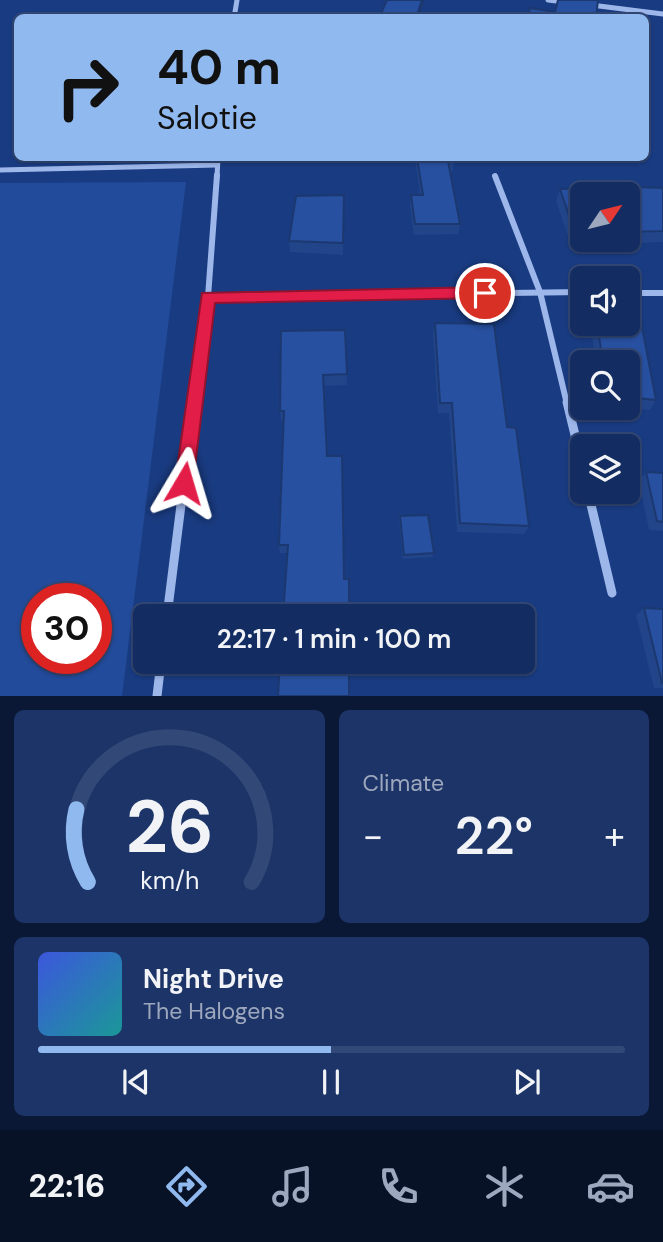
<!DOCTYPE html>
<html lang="en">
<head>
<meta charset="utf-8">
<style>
  :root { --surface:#132c61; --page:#1c3467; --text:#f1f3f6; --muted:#9da7bd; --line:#324876; --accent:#90b9f0 }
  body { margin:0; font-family:"DM Sans",sans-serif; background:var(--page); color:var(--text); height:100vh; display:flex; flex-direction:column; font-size:26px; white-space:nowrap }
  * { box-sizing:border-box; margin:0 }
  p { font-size:23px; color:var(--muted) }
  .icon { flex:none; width:38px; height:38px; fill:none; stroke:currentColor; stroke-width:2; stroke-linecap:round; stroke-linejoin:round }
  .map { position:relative; height:696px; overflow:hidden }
  .panel { display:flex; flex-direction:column; gap:14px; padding:14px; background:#0a1835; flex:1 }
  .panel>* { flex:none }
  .hud { position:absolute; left:14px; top:14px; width:635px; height:147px; border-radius:10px; box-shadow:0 2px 5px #0004,0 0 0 2px var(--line); background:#90b9f0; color:#111; overflow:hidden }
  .needle { width:46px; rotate:55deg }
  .tools { position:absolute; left:570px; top:182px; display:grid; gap:14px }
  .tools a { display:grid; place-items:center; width:70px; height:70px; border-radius:10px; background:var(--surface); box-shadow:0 2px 5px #0004,0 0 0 2px var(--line); font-size:35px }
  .speed { position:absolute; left:21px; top:583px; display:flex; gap:14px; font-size:35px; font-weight:700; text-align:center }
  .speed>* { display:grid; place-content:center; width:91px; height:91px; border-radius:50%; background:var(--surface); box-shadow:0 2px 5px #0004,0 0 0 2px var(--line); line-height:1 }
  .speed .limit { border:10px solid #d22; background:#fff; color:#111 }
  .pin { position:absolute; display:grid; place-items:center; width:60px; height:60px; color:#fff; margin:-30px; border:4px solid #fff; border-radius:50%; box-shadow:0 2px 7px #0007 }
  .me { position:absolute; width:77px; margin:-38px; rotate:7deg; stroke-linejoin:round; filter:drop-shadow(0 0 5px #0008) }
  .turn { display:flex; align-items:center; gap:24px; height:147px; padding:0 28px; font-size:32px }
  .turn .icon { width:91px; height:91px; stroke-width:2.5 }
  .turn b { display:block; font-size:49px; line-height:60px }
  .big { font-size:52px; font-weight:600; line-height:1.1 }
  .panel .tile { flex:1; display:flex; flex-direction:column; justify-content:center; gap:10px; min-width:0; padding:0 24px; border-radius:10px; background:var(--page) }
  .panel .dial { align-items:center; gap:0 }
  .dial svg { height:182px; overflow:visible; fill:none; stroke:var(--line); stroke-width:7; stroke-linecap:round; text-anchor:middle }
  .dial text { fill:var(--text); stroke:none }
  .song { display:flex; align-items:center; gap:21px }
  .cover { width:84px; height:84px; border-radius:10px; background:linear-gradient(135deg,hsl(230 70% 55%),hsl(180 70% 35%)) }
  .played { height:7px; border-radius:4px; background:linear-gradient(90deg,var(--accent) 50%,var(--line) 50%) }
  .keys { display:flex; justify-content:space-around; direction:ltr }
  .heat { display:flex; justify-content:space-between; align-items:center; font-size:38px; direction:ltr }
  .panel .tiles { flex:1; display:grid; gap:14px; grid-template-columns:1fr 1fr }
  .tile:last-child { grid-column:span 2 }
  .trip { position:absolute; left:133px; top:604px; width:402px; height:70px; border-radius:10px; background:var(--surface); box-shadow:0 2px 5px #0004,0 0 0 2px var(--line); font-weight:600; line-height:70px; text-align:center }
  .tabs { display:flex; height:112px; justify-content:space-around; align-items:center; background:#081227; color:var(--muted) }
  .tabs .icon { width:49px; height:49px }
  .tabs .active { color:var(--accent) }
  .tabs b { font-size:32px; color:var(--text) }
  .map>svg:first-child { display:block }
  .green { fill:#224b9b; fill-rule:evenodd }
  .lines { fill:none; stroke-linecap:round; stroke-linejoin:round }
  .street-far2 { stroke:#9db7eb; stroke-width:5 }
  .street-far1 { stroke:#9db7eb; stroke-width:6 }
  .street { stroke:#9db7eb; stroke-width:9 }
  .wall { fill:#22458a; fill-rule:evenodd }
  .shaded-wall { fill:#1c3870 }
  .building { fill:#2850a0; stroke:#1c3870; stroke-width:2 }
  .route { fill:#e11d48; stroke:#92132f; stroke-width:2 }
</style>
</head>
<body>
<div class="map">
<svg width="663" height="696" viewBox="0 0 663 696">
  <rect width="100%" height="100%" fill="#193b81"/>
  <!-- green -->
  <path class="green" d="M 186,182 L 122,696 L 0,696 L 0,183 ZM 37,598 L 96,598 L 96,658 L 37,658 Z"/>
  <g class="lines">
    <!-- street-far2 -->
    <g class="street-far2">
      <path d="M 548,0 L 565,2"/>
      <path d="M 591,5 L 663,14"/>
      <path d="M 234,18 L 237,0"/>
      <path d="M 0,170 L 217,165"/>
      <path d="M 217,177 L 218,158"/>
    </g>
    <!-- street-far1 -->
    <g class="street-far1">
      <path d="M 495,176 L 540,292 L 567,404"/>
      <path d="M 628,293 L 663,293"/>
      <path d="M 208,297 L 583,292"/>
      <path d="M 194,404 L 208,297 L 217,175"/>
    </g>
    <!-- street -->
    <g class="street">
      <path d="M 567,402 L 583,468"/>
      <path d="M 588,492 L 612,593"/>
      <path d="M 167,616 L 194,402"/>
      <path d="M 157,696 L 161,662"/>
    </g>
  </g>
  <!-- wall -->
  <g class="wall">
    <path d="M 291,158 L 320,158 L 320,161 L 292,163 Z"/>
    <path d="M 415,158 L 453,158 L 454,161 L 452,172 L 450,172 L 460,224 L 458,234 L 414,235 L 410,205 L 411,195 L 420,195 Z"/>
    <path d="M 663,188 L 663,242 L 571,245 L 556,201 L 560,189 ZM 583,194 L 628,194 L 628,240 L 583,240 Z"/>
    <path d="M 344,195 L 343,255 L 290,252 L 289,241 Z"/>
    <path d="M 435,323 L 507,427 L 529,526 L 524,534 L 457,532 L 449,413 L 438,413 L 433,334 Z"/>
    <path d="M 594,324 L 628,324 L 656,400 L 650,410 L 627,408 L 628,408 L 628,362 L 596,362 L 591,330 Z"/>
    <path d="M 345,330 L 347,385 L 324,386 L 327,456 L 349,616 L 288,553 L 280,553 L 279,545 L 283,421 L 281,421 L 280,411 Z"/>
    <path d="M 646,472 L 663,473 L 663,531 L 649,530 L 639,481 Z"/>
    <path d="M 400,516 L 434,553 L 432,557 L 403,559 L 399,520 Z"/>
    <path d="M 644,608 L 663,609 L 663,688 L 654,688 L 636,615 Z"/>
  </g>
  <!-- shaded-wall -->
  <path class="shaded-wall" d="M 422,0 L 424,0 L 423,5 L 419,18 L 416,18 Z"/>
  <!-- building -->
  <g class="building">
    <path d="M 387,0 L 422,0 L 416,18 L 390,18 L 380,16 Z"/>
    <path d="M 558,0 L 598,0 L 596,18 L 528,18 L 530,8 L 555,12 Z"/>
    <path d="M 417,158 L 453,158 L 454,161 L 448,161 L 460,224 L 415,224 L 411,195 L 423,195 Z"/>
    <path d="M 635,187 L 663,188 L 663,231 L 628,232 L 628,194 L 583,194 L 583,233 L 575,233 L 560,189 Z"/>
    <path d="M 344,195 L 343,243 L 289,241 L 296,196 Z"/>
    <path d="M 628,321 L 641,322 L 656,400 L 628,397 L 628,362 L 603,362 L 597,324 L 628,324 Z"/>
    <path d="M 435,323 L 494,324 L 507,427 L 516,428 L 529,526 L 460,523 L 452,403 L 440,403 Z"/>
    <path d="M 345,330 L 347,374 L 323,375 L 327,456 L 342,456 L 344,579 L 349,579 L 349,616 L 283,616 L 288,545 L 279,545 L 284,411 L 280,411 L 281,331 Z"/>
    <path d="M 646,472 L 663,473 L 663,522 L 657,521 Z"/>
    <path d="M 428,515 L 434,553 L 404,555 L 400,516 Z"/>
    <path d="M 644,608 L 663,609 L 663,683 L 662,683 Z"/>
    <path d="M 280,662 L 349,662 L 349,696 L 278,696 Z"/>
  </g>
  <!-- route -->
  <path class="route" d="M 485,287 L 492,293 L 485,298 L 215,303 L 193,483 L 191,489 L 184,492 L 178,489 L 175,483 L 202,293 Z"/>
</svg>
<div class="tools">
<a><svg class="needle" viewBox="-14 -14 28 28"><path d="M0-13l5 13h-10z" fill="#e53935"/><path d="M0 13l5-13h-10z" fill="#9da7bd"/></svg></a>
<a><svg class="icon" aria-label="sound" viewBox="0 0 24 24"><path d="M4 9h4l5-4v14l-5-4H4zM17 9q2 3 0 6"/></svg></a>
<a><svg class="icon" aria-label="search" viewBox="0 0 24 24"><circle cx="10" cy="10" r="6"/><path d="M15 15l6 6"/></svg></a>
<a><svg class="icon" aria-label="layers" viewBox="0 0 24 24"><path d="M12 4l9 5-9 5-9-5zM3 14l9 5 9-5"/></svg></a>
</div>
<div class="speed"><div class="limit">30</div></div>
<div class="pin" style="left:485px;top:293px;background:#d93025"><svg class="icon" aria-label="arrive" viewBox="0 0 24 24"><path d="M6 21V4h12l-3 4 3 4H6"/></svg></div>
<svg class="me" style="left:184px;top:483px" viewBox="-20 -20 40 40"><path d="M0-17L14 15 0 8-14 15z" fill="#e11d48" stroke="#fff" stroke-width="4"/></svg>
<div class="trip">22:17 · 1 min · 100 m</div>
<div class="hud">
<div class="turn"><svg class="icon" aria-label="right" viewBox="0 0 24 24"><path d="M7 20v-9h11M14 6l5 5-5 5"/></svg><div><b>40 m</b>Salotie</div></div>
</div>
</div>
<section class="panel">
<div class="tiles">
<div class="tile dial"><svg viewBox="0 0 100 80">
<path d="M14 69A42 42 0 1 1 86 69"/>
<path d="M14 69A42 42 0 0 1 9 37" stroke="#90b9f0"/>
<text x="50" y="56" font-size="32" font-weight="700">26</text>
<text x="50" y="72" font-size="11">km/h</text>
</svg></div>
<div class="tile"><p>Climate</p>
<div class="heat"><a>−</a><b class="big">22°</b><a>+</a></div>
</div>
<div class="tile">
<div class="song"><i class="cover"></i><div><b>Night Drive</b><p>The Halogens</p></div></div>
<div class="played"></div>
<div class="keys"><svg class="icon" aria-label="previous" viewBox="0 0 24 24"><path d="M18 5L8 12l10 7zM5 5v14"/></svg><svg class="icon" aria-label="pause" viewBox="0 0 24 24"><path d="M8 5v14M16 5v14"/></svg><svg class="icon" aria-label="next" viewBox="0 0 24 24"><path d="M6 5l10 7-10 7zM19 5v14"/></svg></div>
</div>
</div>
</section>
<nav class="tabs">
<b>22:16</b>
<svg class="icon active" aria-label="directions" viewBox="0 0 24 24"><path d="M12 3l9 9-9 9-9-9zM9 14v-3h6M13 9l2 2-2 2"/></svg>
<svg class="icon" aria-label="music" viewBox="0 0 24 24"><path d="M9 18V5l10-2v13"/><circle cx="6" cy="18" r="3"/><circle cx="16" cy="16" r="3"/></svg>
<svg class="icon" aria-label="phone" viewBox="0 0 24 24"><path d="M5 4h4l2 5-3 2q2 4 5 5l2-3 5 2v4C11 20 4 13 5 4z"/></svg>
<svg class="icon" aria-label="climate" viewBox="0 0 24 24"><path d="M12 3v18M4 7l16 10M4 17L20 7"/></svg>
<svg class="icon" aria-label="car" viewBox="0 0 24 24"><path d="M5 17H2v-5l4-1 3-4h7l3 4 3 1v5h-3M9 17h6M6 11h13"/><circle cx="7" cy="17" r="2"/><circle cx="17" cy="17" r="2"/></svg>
</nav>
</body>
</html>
